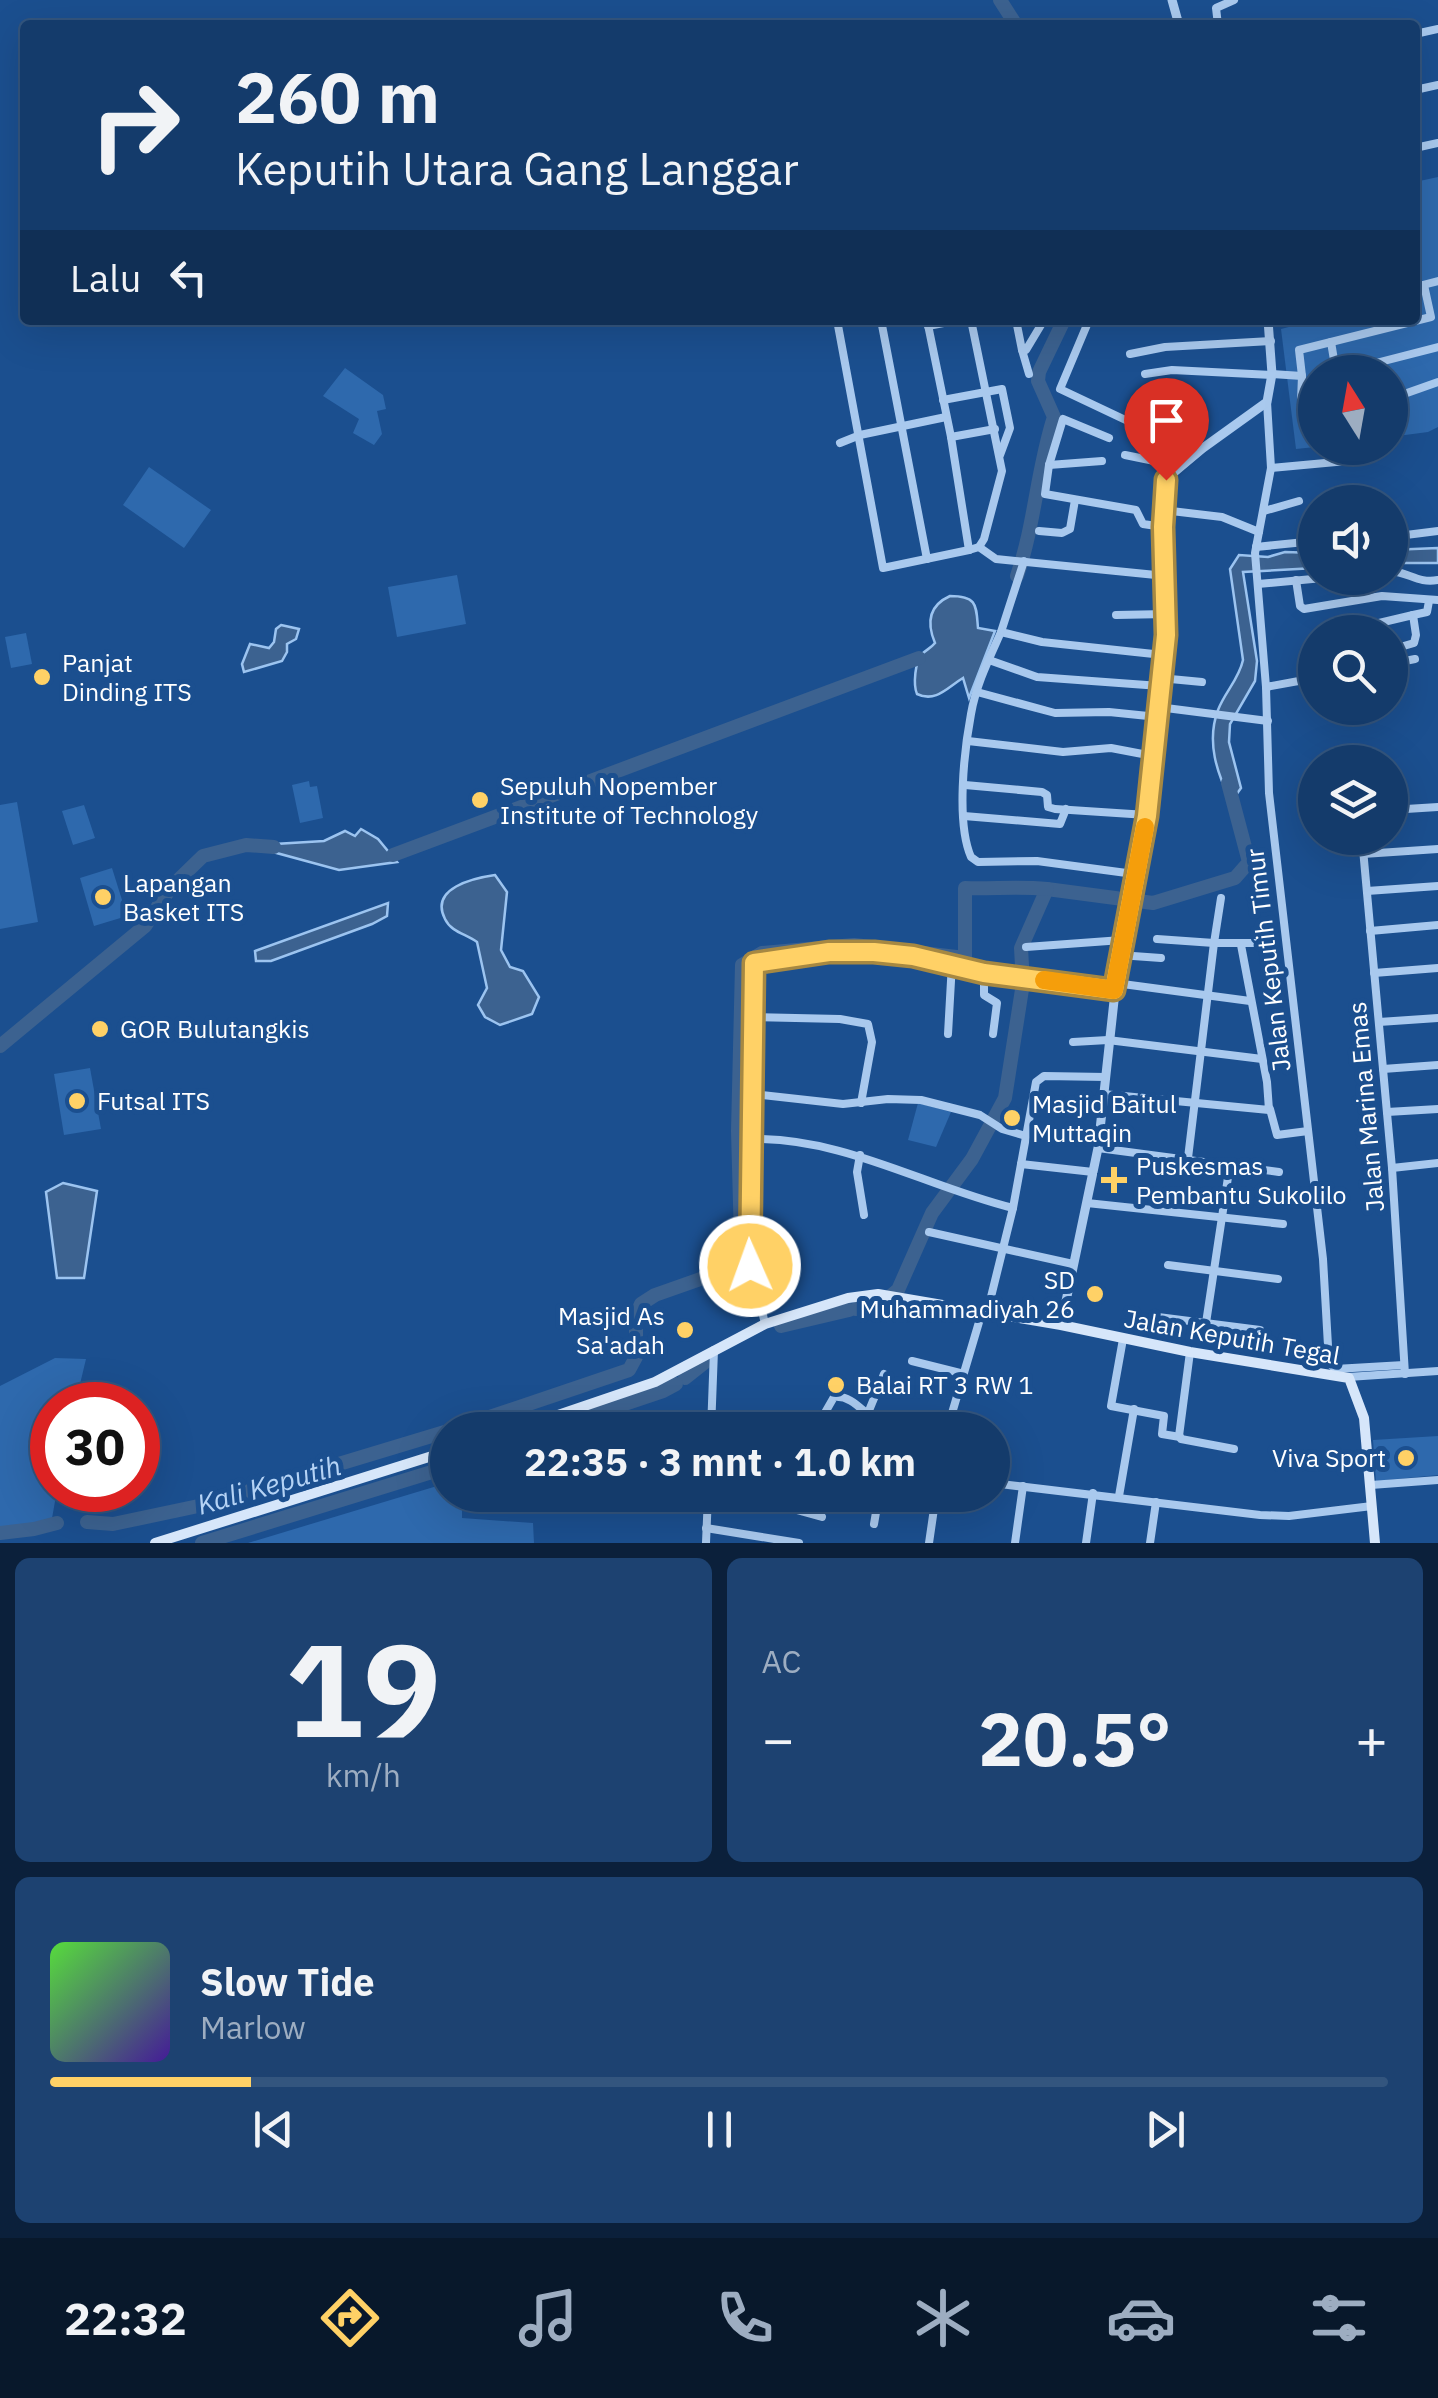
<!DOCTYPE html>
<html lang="id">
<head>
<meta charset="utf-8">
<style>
  :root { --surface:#143b6b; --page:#1d4271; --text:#f1f3f6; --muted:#9dadc1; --line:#33557e; --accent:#ffd166 }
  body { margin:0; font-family:"IBM Plex Sans",sans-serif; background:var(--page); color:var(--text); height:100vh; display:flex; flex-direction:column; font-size:38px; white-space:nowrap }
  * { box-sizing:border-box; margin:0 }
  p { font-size:32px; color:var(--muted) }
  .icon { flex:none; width:55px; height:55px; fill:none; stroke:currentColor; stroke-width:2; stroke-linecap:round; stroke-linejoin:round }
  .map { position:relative; height:1543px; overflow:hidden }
  .details { display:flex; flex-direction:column; gap:15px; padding:15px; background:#0b203b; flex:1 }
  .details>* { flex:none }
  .banner { position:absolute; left:20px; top:20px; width:1400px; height:305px; border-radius:10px; box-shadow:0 10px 40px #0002,0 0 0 2px var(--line); background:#143b6b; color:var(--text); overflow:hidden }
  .needle { width:65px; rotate:349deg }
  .fabs { position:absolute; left:1298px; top:355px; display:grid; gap:20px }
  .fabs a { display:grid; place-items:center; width:110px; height:110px; border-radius:50%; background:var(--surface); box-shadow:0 10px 40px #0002,0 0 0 2px var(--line); font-size:50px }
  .speed { position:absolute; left:30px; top:1382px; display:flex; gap:20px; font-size:50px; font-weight:700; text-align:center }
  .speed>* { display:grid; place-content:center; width:130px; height:130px; border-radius:50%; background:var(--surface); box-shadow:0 10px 40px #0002,0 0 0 2px var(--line); line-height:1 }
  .speed .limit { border:15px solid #d22; background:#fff; color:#111 }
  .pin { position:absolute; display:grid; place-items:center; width:85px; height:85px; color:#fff; margin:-102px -42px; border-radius:50% 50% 50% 0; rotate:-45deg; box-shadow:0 0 10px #0007 }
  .pin .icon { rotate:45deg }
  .me { position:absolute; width:110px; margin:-55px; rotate:358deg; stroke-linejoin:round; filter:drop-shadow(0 0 8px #0008) }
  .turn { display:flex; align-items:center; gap:35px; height:210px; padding:0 50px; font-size:45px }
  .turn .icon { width:130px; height:130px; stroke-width:2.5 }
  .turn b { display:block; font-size:70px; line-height:85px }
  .then { display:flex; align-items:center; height:95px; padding:0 50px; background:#0003; gap:20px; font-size:38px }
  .big { font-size:75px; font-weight:700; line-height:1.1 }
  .details .widget { flex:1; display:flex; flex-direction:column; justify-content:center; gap:15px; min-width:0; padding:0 35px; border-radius:15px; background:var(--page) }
  .details .dial { align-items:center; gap:0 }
  .dial b { font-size:130px; line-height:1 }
  .song { display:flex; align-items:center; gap:30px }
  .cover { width:120px; height:120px; border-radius:15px; background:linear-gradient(135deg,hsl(110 70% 55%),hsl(260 70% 35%)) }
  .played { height:10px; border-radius:5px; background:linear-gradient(90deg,var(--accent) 15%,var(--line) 15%) }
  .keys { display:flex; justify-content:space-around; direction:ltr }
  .heat { display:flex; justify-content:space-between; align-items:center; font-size:55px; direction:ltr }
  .details .tiles { flex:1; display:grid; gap:15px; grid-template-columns:1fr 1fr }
  .widget:last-child { grid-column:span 2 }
  .trip { position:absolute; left:430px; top:1412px; width:580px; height:100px; border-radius:50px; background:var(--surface); box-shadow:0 10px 40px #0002,0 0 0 2px var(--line); font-weight:700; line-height:100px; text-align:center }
  .menu { display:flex; height:160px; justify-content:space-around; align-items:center; background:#08182b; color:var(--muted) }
  .menu .icon { width:70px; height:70px }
  .menu .selected { color:var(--accent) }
  .menu b { font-size:45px; color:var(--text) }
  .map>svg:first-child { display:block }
  .green { fill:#2e69ad }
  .water { fill:#3c6290; stroke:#9cc4f0; stroke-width:2.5 }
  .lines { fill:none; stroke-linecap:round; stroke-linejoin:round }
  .river { stroke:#3c6290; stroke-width:14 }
  .minor { stroke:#a9c9ee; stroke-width:8 }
  .tertiary { stroke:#a9c9ee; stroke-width:9 }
  .secondary { stroke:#d6e6fa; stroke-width:10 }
  .route-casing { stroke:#a68842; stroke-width:25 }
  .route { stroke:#ffd166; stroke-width:18 }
  .slow { stroke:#f59e0b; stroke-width:18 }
  .poi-dot { fill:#ffd166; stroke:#1b4f8f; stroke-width:4 }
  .labels { text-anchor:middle; stroke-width:10; stroke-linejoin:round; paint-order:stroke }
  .poi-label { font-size:25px; fill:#fff; stroke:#1b4f8f; text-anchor:start }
  .street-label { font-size:25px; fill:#fff; stroke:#1b4f8f }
  .water-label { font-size:28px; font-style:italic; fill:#b5d3f5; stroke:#1b4f8f }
</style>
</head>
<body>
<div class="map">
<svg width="1438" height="1543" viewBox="0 0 1438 1543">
  <rect width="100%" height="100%" fill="#1b4f8f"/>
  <!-- green -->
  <g class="green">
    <path d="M 1438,177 L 1438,427 L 1428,432 L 1390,437 L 1390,372 L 1315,372 L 1315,447 L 1296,449 L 1281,329 L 1316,320 L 1415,320 L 1415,182 Z"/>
    <path d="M 345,368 L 383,395 L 386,409 L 377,411 L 382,434 L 374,445 L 353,433 L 359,419 L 323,396 Z"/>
    <path d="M 149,467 L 211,510 L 184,548 L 123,505 Z"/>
    <path d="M 457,575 L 466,624 L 397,637 L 388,587 Z"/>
    <path d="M 26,633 L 32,664 L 11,668 L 5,637 Z"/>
    <path d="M 309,781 L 310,787 L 317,786 L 323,818 L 300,823 L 292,785 Z"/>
    <path d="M 17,802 L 38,922 L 0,929 L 0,805 Z"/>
    <path d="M 84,805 L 95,838 L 73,845 L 62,811 Z"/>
    <path d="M 112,868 L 127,916 L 94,926 L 80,878 Z"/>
    <path d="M 90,1068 L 101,1129 L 64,1135 L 54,1074 Z"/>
    <path d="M 918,1103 L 951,1112 L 936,1147 L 908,1140 Z"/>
    <path d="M 55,1358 L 86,1359 L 75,1405 L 52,1405 L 52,1490 L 57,1490 L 51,1524 L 0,1529 L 0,1386 Z"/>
    <path d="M 1438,1436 L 1438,1475 L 1376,1481 L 1373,1440 Z"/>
    <path d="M 447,1483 L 448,1495 L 462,1495 L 462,1518 L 533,1523 L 534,1543 L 248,1543 Z"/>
  </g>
  <!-- water -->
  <g class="water">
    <path d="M 1438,548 L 1438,563 L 1390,563 L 1390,550 Z"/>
    <path d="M 1285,552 L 1315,553 L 1315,568 L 1243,572 L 1257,661 L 1255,681 L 1230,724 L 1229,742 L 1241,788 L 1231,802 C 1217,773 1206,742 1218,710 C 1225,692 1239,679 1243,660 L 1230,569 L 1239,555 L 1268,557 Z"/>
    <path d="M 950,596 C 978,596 976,606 978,628 L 995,631 L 969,698 L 963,678 C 948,687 936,703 917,694 C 913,685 915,661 922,654 C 926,650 931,648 935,643 C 927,624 928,606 950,596 Z"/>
    <path d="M 281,625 L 299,629 L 296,639 L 287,644 L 287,652 L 282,661 L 244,672 L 242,664 L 250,644 L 269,648 L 274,642 L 276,629 Z"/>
    <path d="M 361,829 L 378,839 L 397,862 L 339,870 L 273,852 L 275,844 L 324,841 L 345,831 L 355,836 Z"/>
    <path d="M 495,875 L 507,892 L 501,950 L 510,967 L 523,971 L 539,997 L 532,1014 L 500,1025 L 485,1017 L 478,1005 L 487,988 L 477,942 C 466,934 451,932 445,919 C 429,888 474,878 495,875 Z"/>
    <path d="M 388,903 L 387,916 L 372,924 L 271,961 L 256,961 L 255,951 Z"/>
    <path d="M 63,1183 L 97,1191 L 84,1278 L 57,1278 L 46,1192 Z"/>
  </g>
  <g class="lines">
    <!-- river -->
    <g class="river">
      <path d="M 1000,0 L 1016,25"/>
      <path d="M 1017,576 C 1035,524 1037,469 1054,417 L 1038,381 L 1039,372 L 1064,320"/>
      <path d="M 393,855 L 919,658"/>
      <path d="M 0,1046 L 145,926 L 171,887 L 203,856 L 246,845 L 274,847"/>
      <path d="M 856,1309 L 880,1305 L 898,1290 L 932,1213 L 972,1159 L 1005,1098 L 1023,983 L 1021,948 L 1047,889 L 1153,903 L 1235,878 L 1249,862 L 1228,783"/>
      <path d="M 781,1326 L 849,1310"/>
      <path d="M 685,1378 L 709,1359"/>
      <path d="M 451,1430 L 629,1370 L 636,1357 L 636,1316 L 641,1304 L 655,1295 L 729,1269 L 735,1261 L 741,1240 L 738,1131 L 742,965 L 762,953 L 854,945 L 965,958 L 965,888 C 993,889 1019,886 1047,889"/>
      <path d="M 547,1430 L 663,1391 L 676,1384"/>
      <path d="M 87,1522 L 113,1524 L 203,1505 L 448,1431"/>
      <path d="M 0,1533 L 34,1529 L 57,1523"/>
      <path d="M 202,1543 L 448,1467"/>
    </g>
    <!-- minor -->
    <g class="minor">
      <path d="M 1218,25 L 1216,8 L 1234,0"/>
      <path d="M 1415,34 L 1438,29"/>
      <path d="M 1415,90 L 1438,85"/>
      <path d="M 1415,148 L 1438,143"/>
      <path d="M 1415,287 L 1438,281"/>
      <path d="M 837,320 L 883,568 L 969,550 L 979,547 L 984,539 L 1002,471 L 971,320"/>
      <path d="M 881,320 L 927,559"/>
      <path d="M 927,320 L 951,437 L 969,550"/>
      <path d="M 1016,320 L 1022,350 L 1026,350 L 1044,320"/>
      <path d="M 1089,320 L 1060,389 L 1134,424 L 1185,439 L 1203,448"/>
      <path d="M 928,326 L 959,320"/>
      <path d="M 1331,342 L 1336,372"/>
      <path d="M 1022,350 L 1029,374"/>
      <path d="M 1130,354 L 1165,347 L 1271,341"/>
      <path d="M 1341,372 L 1438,347"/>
      <path d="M 1145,374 L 1172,370 L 1272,375"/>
      <path d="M 1272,374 L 1302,376 L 1301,401"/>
      <path d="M 1302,376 L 1299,350 L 1431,317 L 1424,285"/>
      <path d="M 1390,399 L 1438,382"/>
      <path d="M 943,400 L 1002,389 L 1010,428 L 1000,455"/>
      <path d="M 1267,402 L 1271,468 L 1255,553 L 1266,687 L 1269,793 L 1323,1259 L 1329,1363 L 1335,1369 L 1404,1365"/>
      <path d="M 1139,426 L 1146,403"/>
      <path d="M 951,437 L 995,429"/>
      <path d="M 1109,438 L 1063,419 L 1049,465 L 1045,494 L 1136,510 L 1143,524 L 1163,527"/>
      <path d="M 1185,439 L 1187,391"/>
      <path d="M 840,443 L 860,435 L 946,417"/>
      <path d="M 1125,455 L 1179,466"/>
      <path d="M 1049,465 L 1102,461"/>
      <path d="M 1271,468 L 1347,461"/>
      <path d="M 1163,510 L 1222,517 L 1259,532"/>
      <path d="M 1264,511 L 1299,501"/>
      <path d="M 1039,531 L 1062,533 L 1070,529 L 1075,500"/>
      <path d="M 1390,537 L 1438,531"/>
      <path d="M 979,547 L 996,559 L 1166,576"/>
      <path d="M 1256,547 L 1315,541"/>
      <path d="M 1024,561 L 1001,632 L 1042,642 L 1163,655"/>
      <path d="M 1390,571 C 1409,572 1418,584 1438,580"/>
      <path d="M 1296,580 L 1300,606 L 1304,609 L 1382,596 L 1438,600"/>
      <path d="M 1258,584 L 1323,578"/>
      <path d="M 1116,615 L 1167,614"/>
      <path d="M 1413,615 L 1427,612 L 1429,601"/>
      <path d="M 1001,632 C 989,659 976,685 971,714 C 964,751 956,823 971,857 L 978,862 L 1037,861 L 1134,874"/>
      <path d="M 1341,632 L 1413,615 L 1416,635 L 1414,643 L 1390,650"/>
      <path d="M 1315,639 L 1312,643 L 1315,674"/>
      <path d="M 989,660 L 1037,677 L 1160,686"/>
      <path d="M 1390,664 L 1415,659"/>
      <path d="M 1160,678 L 1202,682"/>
      <path d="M 1266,687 L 1315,678"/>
      <path d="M 977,692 L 1055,713 L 1109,712 L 1158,717"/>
      <path d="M 1158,707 L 1268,721"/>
      <path d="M 968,741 L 1063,752 L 1111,748 L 1153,756"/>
      <path d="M 965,785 L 1042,792 L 1047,795 L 1048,807 L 1055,809 L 1147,815"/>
      <path d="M 1390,810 L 1438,807"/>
      <path d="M 964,816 L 1060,824 L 1066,809"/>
      <path d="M 1362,838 L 1392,1168 L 1405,1374"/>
      <path d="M 1363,854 L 1438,849"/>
      <path d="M 1367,891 L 1438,886"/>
      <path d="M 1370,931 L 1438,925"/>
      <path d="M 1157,939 L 1214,943 L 1221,898"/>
      <path d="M 1026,947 L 1122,940"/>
      <path d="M 1119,955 L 1161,958"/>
      <path d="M 984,973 L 984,995 L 997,1003 L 993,1034"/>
      <path d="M 1374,973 L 1438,968"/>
      <path d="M 1115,983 L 1250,1001"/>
      <path d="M 754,1017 L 840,1019 L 868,1024 L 872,1042 L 861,1103"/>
      <path d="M 1379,1022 L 1438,1018"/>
      <path d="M 948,1034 L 952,963"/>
      <path d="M 1073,1042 L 1108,1040 L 1262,1059"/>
      <path d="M 1383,1069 L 1438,1065"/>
      <path d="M 752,1094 L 843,1104 L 888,1099 L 921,1100 L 980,1115 L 1002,1129 L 1026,1136"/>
      <path d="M 1103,1094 L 1269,1110 L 1267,1082 L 1241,945"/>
      <path d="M 1270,1109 L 1277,1135 L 1308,1131"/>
      <path d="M 1387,1112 L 1438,1109"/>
      <path d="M 750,1139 C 844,1137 924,1186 1013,1208"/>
      <path d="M 1098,1148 L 1279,1172"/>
      <path d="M 860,1155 L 857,1172 L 864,1215"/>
      <path d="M 1188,1158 L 1214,943 L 1267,943"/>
      <path d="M 1021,1164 L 1093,1172"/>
      <path d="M 1392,1168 L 1438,1163"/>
      <path d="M 1087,1203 L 1283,1224"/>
      <path d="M 929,1232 L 1073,1264"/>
      <path d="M 1168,1265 L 1278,1279"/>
      <path d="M 987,1313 L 1013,1208 L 1036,1082 L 1044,1076 L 1106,1077"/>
      <path d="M 1158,1317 L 1260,1330"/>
      <path d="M 1206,1323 L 1230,1164"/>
      <path d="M 765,1324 L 748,1249 L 754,963 L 829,952 L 874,952 L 952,963 L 984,973 L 1114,990"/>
      <path d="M 1123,1339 L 1111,1406 L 1164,1416 L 1162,1434 L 1180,1437"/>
      <path d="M 1190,1352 L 1179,1436 L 1181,1439 L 1234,1449"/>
      <path d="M 912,1361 L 964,1374"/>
      <path d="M 1348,1377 L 1438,1371"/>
      <path d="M 711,1430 L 714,1350"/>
      <path d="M 815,1430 L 834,1397 C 855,1395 864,1416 882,1424 C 892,1429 904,1429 914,1430"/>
      <path d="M 861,1430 L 884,1374"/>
      <path d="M 947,1430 L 982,1312"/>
      <path d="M 992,1483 L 1260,1515 L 1289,1516 L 1372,1506"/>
      <path d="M 1371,1485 L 1438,1480"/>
      <path d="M 743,1495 L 822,1517"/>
      <path d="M 887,1495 L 935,1504"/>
      <path d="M 1119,1496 L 1134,1409"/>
      <path d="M 832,1508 L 837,1495"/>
      <path d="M 874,1524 L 879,1495"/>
      <path d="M 706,1528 L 799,1543"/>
      <path d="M 706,1543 L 708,1495"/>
      <path d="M 929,1543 L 936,1495"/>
      <path d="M 1015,1543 L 1023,1486"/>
      <path d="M 1086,1543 L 1093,1493"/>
      <path d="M 1150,1543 L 1156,1502"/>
    </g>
    <!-- tertiary -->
    <g class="tertiary">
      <path d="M 1172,0 L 1179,25"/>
      <path d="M 1061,1325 L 1098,1148 L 1119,955 L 1147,815 L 1166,635 L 1163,527 L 1166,479 L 1203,448 L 1267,402 L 1272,374 L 1268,320"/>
    </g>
    <!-- secondary -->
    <g class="secondary">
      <path d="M 514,1430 L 655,1382 L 765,1324 L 848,1298 L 878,1294 L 1061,1325 L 1190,1352 L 1349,1378 L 1364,1418 L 1375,1543"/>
      <path d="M 155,1543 L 448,1451"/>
    </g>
  </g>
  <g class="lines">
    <defs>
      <path id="route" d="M 750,1266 L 754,963 L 829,952 L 874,952 L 913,956 L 984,973 L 1114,990 L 1147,816 L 1166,635 L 1163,527 L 1166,480"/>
    </defs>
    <!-- route casing -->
    <use href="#route" class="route-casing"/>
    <!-- route -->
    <use href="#route" class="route"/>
    <!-- slow -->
    <path class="slow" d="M 1044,980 L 1114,990 L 1145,827"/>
  </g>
  <!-- markers -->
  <g class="poi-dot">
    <circle cx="42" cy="677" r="10"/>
    <circle cx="480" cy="800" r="10"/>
    <circle cx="103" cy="897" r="10"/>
    <circle cx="100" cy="1029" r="10"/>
    <circle cx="77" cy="1101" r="10"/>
    <circle cx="1012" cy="1118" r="10"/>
    <path d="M1109 1165h10v10h10v10h-10v10h-10v-10h-10v-10h10z"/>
    <circle cx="1095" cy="1294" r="10"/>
    <circle cx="685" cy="1330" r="10"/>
    <circle cx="836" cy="1385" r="10"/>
    <circle cx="1406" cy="1458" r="10"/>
  </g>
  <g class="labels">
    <!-- poi labels -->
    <g class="poi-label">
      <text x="62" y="672">Panjat<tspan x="62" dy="29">Dinding ITS</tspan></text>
      <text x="500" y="795">Sepuluh Nopember<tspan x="500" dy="29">Institute of Technology</tspan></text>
      <text x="123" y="892">Lapangan<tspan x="123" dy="29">Basket ITS</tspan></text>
      <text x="120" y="1038">GOR Bulutangkis</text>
      <text x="97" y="1110">Futsal ITS</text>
      <text x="1032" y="1113">Masjid Baitul<tspan x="1032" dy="29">Muttaqin</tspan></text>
      <text x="1136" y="1175">Puskesmas<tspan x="1136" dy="29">Pembantu Sukolilo</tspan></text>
      <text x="1075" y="1289" text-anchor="end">SD<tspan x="1075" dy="29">Muhammadiyah 26</tspan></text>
      <text x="665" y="1325" text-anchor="end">Masjid As<tspan x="665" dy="29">Sa'adah</tspan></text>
      <text x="856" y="1394">Balai RT 3 RW 1</text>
      <text x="1386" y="1467" text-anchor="end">Viva Sport</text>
    </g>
    <!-- street labels -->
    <g class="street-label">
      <text transform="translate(1268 960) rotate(-97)" y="9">Jalan Keputih Timur</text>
      <text transform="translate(1366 1107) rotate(-95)" y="9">Jalan Marina Emas</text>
      <text transform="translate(1232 1337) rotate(10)" y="9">Jalan Keputih Tegal</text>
    </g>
    <!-- water labels -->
    <g class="water-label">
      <text transform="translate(269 1485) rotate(-16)" y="10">Kali Keputih</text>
    </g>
  </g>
</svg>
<div class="fabs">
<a><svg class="needle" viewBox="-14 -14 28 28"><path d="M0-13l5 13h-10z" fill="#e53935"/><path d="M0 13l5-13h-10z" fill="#9dadc1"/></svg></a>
<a><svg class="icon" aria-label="sound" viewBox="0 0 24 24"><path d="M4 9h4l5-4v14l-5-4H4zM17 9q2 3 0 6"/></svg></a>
<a><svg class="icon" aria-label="search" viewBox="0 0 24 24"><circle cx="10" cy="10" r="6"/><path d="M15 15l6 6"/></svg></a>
<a><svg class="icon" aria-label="layers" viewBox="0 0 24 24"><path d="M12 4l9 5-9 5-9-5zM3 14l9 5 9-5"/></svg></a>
</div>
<div class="speed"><div class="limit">30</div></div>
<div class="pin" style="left:1166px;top:480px;background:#d93025"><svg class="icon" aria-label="arrive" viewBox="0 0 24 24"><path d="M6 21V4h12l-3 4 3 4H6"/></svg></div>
<svg class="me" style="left:750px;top:1266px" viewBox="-20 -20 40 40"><circle r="17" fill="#ffd166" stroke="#fff" stroke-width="3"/><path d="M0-11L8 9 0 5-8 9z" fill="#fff"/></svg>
<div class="trip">22:35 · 3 mnt · 1.0 km</div>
<div class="banner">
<div class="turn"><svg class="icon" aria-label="right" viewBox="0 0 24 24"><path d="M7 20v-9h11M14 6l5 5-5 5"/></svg><div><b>260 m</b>Keputih Utara Gang Langgar</div></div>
<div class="then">Lalu<svg class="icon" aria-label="left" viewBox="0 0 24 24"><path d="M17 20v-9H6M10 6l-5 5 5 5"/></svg></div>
</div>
</div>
<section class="details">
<div class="tiles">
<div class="widget dial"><b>19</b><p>km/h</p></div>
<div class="widget"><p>AC</p>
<div class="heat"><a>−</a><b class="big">20.5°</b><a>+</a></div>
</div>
<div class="widget">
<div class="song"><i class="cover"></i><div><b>Slow Tide</b><p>Marlow</p></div></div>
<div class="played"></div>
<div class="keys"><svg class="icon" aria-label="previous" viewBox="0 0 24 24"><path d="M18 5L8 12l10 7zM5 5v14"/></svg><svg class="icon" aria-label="pause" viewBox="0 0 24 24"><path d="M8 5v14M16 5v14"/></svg><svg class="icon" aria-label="next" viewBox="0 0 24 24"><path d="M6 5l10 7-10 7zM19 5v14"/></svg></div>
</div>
</div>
</section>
<nav class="menu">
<b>22:32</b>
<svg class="icon selected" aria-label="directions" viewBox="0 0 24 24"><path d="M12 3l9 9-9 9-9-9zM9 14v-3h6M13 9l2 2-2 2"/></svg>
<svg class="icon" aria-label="music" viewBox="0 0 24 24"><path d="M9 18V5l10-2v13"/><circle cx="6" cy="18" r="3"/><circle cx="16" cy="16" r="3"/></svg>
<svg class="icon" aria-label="phone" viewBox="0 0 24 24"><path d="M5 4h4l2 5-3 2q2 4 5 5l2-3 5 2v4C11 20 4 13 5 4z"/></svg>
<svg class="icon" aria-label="climate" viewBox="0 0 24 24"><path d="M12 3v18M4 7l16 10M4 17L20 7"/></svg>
<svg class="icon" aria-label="car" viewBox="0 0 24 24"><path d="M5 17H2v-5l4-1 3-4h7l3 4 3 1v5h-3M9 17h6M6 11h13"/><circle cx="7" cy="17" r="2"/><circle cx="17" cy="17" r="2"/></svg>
<svg class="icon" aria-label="filters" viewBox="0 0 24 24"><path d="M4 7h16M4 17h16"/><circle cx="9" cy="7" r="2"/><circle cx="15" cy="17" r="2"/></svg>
</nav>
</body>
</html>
